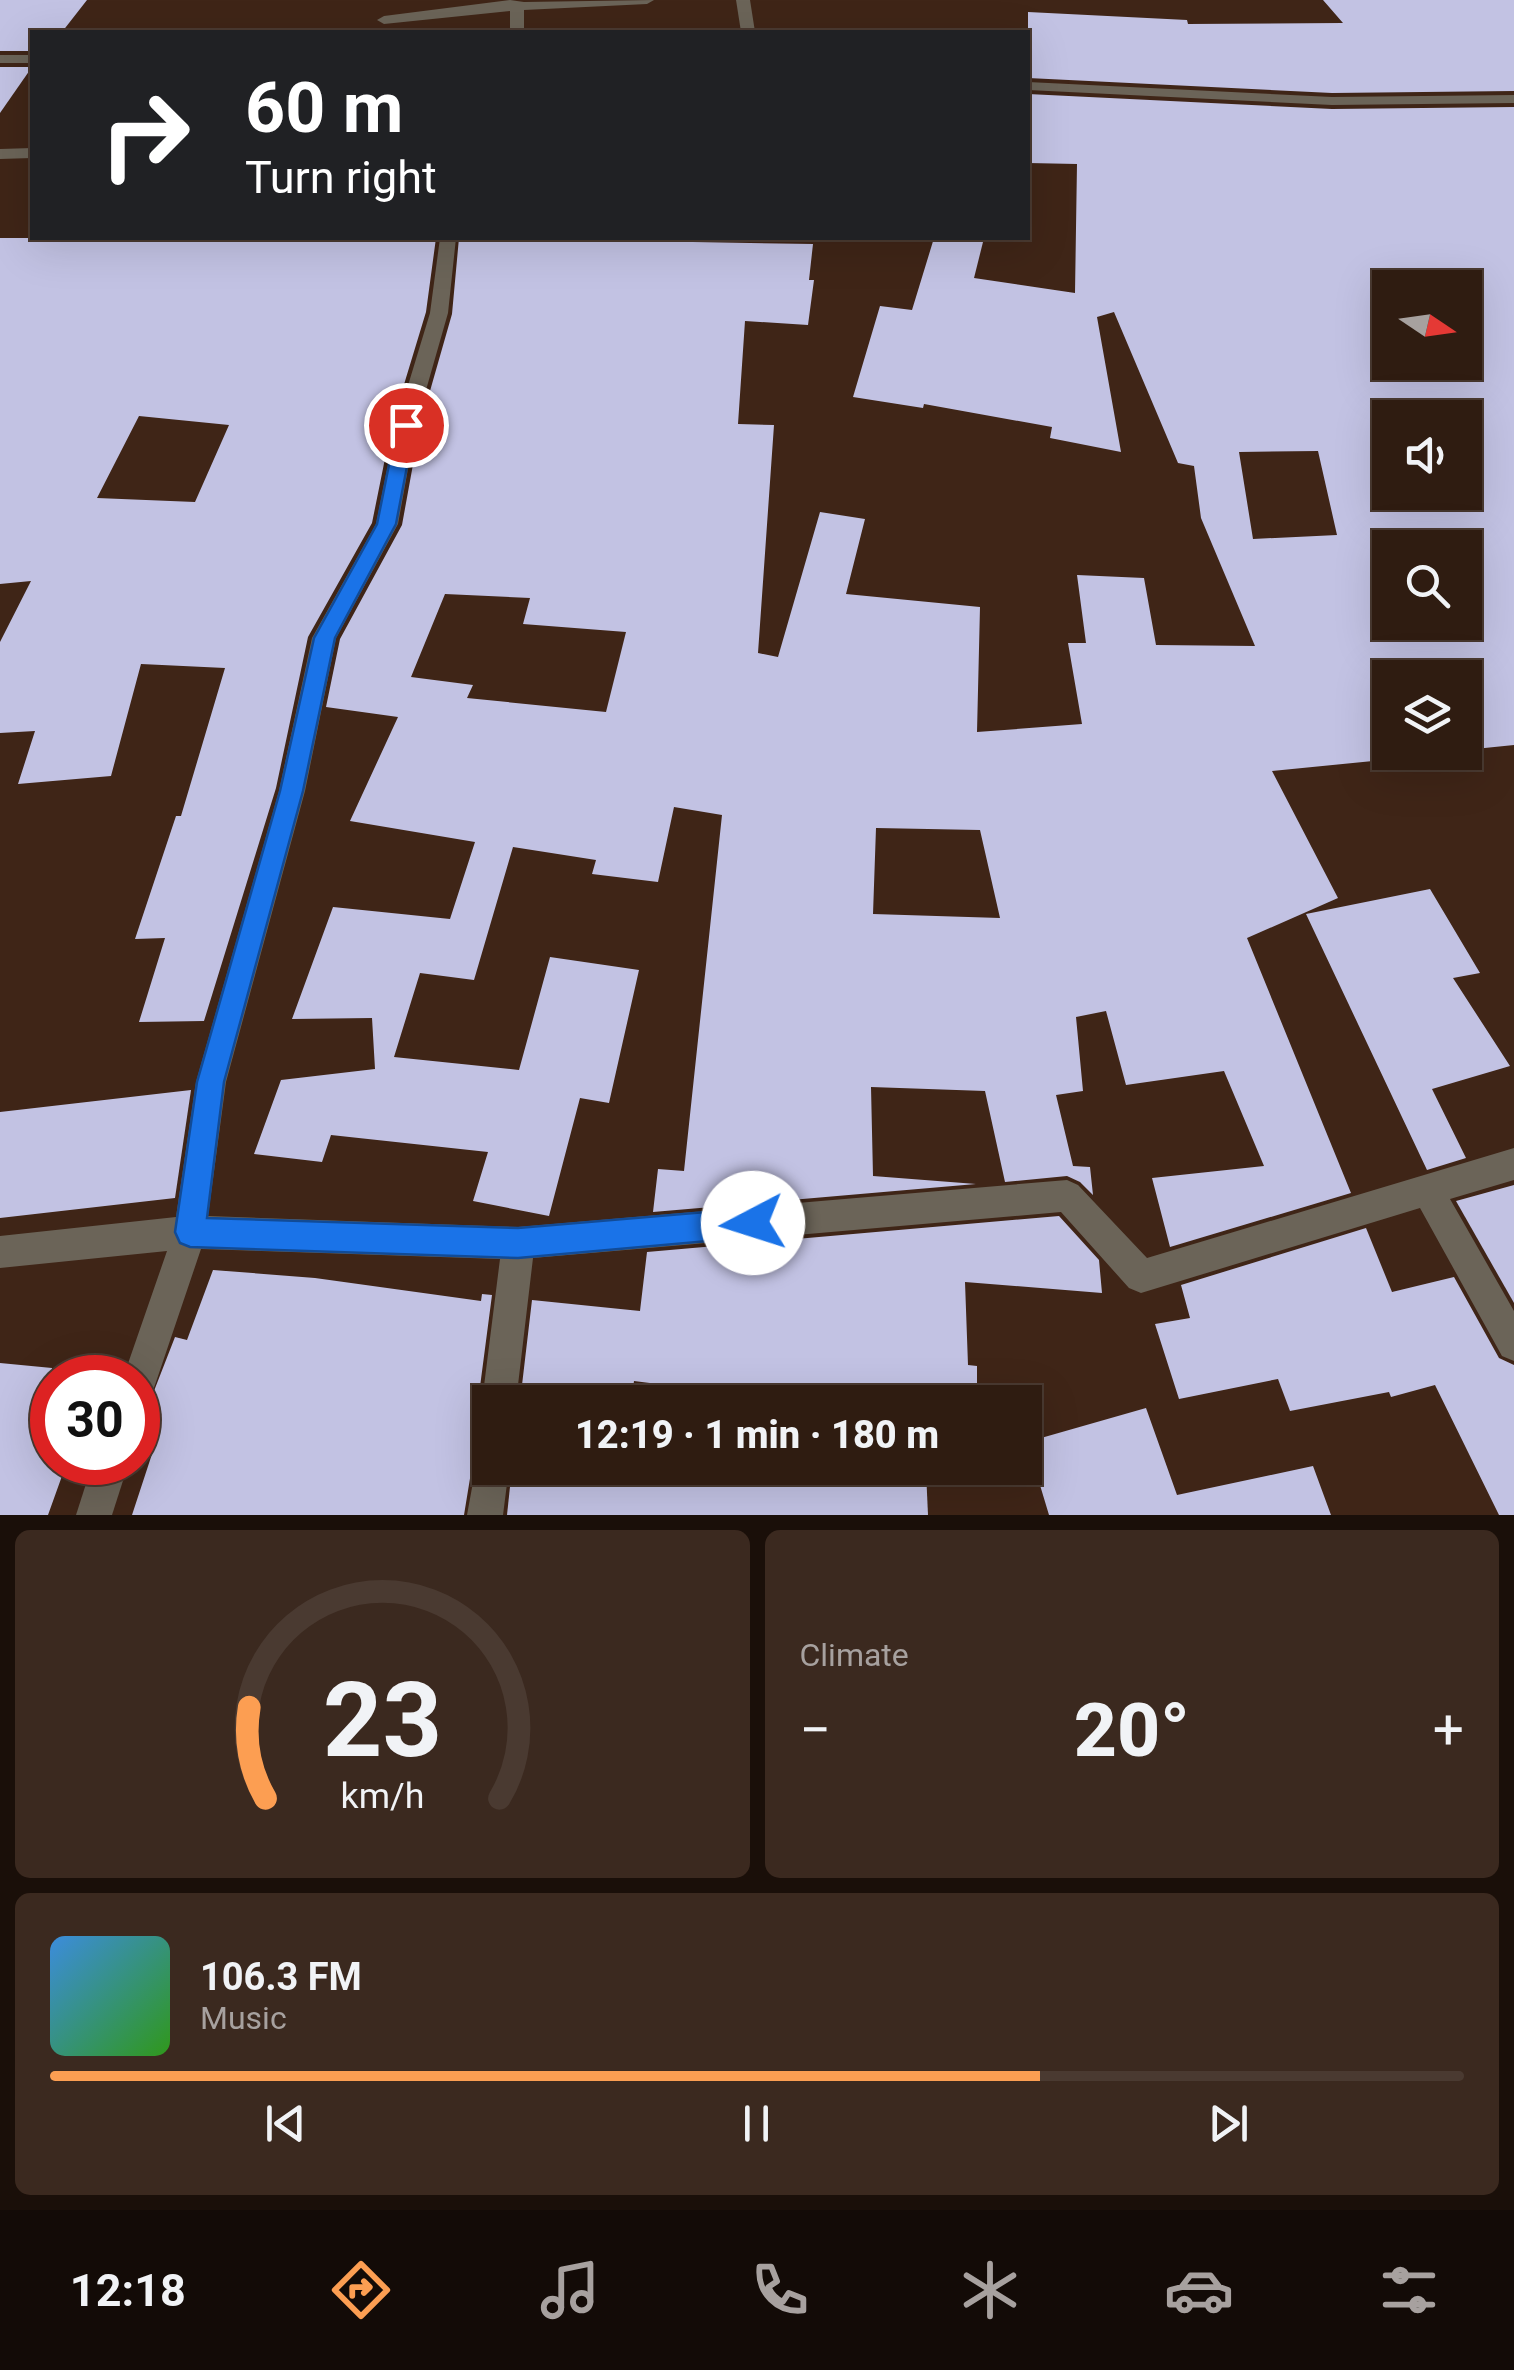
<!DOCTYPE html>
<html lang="en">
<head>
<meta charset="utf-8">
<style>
  :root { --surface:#2f1c11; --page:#3b291f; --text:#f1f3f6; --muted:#a7a19f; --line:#4a3a31; --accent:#fc9e52 }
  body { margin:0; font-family:Roboto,sans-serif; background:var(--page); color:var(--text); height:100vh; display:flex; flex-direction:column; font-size:38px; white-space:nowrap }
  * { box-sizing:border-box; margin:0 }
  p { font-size:32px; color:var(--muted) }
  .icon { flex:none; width:55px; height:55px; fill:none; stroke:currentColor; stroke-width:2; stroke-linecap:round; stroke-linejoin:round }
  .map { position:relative; height:1515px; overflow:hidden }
  .drawer { display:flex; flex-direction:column; gap:15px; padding:15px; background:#1a0f09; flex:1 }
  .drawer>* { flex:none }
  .guide { position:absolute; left:30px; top:30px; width:1000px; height:210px; border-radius:0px; box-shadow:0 10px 40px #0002,0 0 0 2px var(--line); background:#202124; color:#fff; overflow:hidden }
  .needle { width:65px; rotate:103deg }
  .fabs { position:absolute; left:1372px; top:270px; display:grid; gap:20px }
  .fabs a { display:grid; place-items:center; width:110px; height:110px; border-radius:0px; background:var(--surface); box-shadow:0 10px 40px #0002,0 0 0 2px var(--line); font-size:50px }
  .speed { position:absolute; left:30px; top:1355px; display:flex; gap:20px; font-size:50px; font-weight:700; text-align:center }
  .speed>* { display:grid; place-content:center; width:130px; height:130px; border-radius:50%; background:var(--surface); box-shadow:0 10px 40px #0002,0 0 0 2px var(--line); line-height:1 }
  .speed .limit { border:15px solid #d22; background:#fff; color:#111 }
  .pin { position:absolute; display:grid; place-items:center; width:85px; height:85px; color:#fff; margin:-42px; border:5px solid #fff; border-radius:50%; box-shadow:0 2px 10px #0007 }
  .me { position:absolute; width:110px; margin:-55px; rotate:265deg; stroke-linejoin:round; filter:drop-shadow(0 0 8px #0008) }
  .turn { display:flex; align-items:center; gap:35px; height:210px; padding:0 50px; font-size:45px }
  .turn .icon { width:130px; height:130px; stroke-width:2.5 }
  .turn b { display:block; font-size:70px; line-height:85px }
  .big { font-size:75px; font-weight:800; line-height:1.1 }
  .drawer .widget { flex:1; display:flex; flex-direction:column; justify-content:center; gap:15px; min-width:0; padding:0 35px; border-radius:15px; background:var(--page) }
  .drawer .dial { align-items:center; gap:0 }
  .dial svg { height:260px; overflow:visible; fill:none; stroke:var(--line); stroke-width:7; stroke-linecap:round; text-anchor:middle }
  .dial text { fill:var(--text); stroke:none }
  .song { display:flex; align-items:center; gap:30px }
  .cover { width:120px; height:120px; border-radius:15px; background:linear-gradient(135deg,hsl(210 70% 55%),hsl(110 70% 35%)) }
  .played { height:10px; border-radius:5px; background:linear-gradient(90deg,var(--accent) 70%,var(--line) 70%) }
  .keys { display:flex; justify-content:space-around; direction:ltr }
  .heat { display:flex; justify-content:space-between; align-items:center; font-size:55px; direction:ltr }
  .drawer .tiles { flex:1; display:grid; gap:15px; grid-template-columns:1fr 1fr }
  .widget:last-child { grid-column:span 2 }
  .trip { position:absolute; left:472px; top:1385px; width:570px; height:100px; border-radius:0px; background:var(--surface); box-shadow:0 10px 40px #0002,0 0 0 2px var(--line); font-weight:800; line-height:100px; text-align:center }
  .menu { display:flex; height:160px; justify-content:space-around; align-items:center; background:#130b07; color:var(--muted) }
  .menu .icon { width:70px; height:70px }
  .menu .on { color:var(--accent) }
  .menu b { font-size:45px; color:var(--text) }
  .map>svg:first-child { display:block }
  .building { fill:#c2c2e3; fill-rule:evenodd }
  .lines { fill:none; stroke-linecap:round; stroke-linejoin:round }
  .street { fill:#6b6458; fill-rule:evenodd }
  .route { fill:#1a73e8; stroke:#114b97; stroke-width:2.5 }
</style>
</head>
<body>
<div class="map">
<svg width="1514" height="1515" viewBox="0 0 1514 1515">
  <rect width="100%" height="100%" fill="#3f2517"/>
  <!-- building -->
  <g class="building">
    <path d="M 0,0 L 87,0 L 62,32 L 32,32 L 32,51 L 0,51 Z"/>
    <path d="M 1323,0 L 1514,0 L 1514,91 L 1332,93 L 1028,78 L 1028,12 L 1187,20 L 1188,24 L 1343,23 Z"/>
    <path d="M 0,67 L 32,67 L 0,113 Z"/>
    <path d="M 1028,94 L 1332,109 L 1514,107 L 1514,745 L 1465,750 L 1465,678 L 1390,678 L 1390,752 L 1443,752 L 1426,754 L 1429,758 L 1375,764 L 1373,761 L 1272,771 L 1338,898 L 1247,938 L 1351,1193 L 1170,1247 L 1152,1178 L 1264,1166 L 1224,1071 L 1126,1085 L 1106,1011 L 1076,1017 L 1083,1091 L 1056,1095 L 1073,1166 L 1090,1167 L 1093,1195 L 1080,1182 L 1067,1176 L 1005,1182 L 985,1091 L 871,1087 L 873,1176 L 976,1184 L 653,1212 L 658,1169 L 684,1171 L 722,815 L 674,807 L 658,882 L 592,874 L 596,860 L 513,847 L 474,980 L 420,973 L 394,1057 L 519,1070 L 550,957 L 639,970 L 609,1103 L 580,1098 L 549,1216 L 473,1201 L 488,1152 L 331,1135 L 322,1162 L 254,1154 L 281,1080 L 375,1069 L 372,1018 L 292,1019 L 333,907 L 450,919 L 475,842 L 350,821 L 398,717 L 326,707 L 340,639 L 402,525 L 420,426 L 452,314 L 459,238 L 813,244 L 809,280 L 814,280 L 808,325 L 745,321 L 738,424 L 774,425 L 758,653 L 778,657 L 820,512 L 865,519 L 846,594 L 980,607 L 977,732 L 1082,724 L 1068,643 L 1086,643 L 1077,575 L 1144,578 L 1156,645 L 1255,646 L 1201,518 L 1194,466 L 1178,463 L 1114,312 L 1097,317 L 1121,452 L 1050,438 L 1052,427 L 924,404 L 923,408 L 853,397 L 880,306 L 912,310 L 934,238 L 984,238 L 974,278 L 1075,293 L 1077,164 L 1028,163 ZM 1390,288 L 1465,288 L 1465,362 L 1390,362 ZM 1390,418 L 1465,418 L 1465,492 L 1390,492 ZM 1318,451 L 1337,535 L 1253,539 L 1239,452 ZM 1390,548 L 1465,548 L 1465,622 L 1390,622 ZM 445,594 L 530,598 L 523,624 L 626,632 L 606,712 L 467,698 L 473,685 L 411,677 ZM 876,828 L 980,830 L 1000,918 L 873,914 Z"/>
    <path d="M 0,238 L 436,238 L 426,312 L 392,424 L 372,523 L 308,637 L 276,788 L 204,1021 L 139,1022 L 165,938 L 135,939 L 176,816 L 181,816 L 225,668 L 141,664 L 111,776 L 18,784 L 35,731 L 0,733 L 0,642 L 31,581 L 0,584 ZM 139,416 L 229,425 L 195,502 L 97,498 Z"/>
    <path d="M 1430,889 L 1480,973 L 1453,978 L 1510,1066 L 1432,1089 L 1466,1158 L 1427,1170 L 1306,914 Z"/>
    <path d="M 191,1090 L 175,1198 L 0,1218 L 0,1112 Z"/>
    <path d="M 1514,1185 L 1514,1303 L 1456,1201 Z"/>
    <path d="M 1059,1216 L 1099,1260 L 1102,1293 L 965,1282 L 968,1365 L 977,1366 L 977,1402 L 799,1402 L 634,1381 L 631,1402 L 520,1402 L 532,1300 L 640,1311 L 647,1252 Z"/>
    <path d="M 1366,1228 L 1392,1292 L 1454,1277 L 1499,1358 L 1514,1365 L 1514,1515 L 1499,1515 L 1435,1385 L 1391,1397 L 1389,1392 L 1290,1411 L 1278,1379 L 1179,1399 L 1155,1324 L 1190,1318 L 1181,1285 Z"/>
    <path d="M 213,1270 L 315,1278 L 481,1301 L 482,1294 L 492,1295 L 478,1402 L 490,1420 L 490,1446 L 474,1454 L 464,1515 L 132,1515 L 153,1451 L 138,1449 L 138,1432 L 175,1337 L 187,1340 Z"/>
    <path d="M 0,1363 L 52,1368 L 52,1462 L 67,1462 L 48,1515 L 0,1515 Z"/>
    <path d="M 1146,1408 L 1177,1495 L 1313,1466 L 1331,1515 L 1049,1515 L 1027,1442 Z"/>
    <path d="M 512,1468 L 926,1471 L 928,1515 L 507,1515 Z"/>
  </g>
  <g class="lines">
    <!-- street -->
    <g class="street">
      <path d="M 510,0 L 524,2 L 654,0 L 647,4 L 524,10 L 524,32 L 510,32 L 510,11 L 384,24 L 377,20 L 384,16 Z"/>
      <path d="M 736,0 L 750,0 L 755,32 L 741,32 Z"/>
      <rect x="0" y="55" width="32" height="8"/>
      <path d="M 1028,82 L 1332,97 L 1514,95 L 1514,103 L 1332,105 L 1028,90 Z"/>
      <path d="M 32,148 L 32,158 L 0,159 L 0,149 Z"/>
      <path d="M 440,238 L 456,238 L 448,313 L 416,425 L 398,524 L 336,638 L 305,791 L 226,1082 L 208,1216 L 518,1227 L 1067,1180 L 1078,1185 L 1147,1258 L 1514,1148 L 1514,1180 L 1450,1199 L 1514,1311 L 1514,1361 L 1502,1356 L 1420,1208 L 1141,1293 L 1129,1288 L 1061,1212 L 533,1258 L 516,1402 L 490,1402 L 490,1416 L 482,1402 L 500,1259 L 201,1249 L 155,1385 L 150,1397 L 138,1402 L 138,1378 L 123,1378 L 167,1251 L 0,1268 L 0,1236 L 176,1217 L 196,1082 L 279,791 L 312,638 L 376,524 L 396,425 L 430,313 Z"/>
      <path d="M 490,1450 L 490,1468 L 509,1468 L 503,1515 L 467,1515 L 478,1455 Z"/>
      <path d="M 93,1462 L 129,1462 L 112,1515 L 76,1515 Z"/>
    </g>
  </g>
  <!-- route -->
  <path class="route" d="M 406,419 L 415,425 L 396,524 L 335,638 L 303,791 L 224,1082 L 207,1218 L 518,1228 L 753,1208 L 764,1212 L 768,1223 L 764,1233 L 753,1237 L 518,1258 L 190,1247 L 180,1243 L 175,1232 L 197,1082 L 280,791 L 314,638 L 377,524 L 397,425 Z"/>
</svg>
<div class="fabs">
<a><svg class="needle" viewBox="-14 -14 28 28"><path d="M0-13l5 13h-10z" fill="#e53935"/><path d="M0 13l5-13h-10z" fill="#a7a19f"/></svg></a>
<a><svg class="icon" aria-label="sound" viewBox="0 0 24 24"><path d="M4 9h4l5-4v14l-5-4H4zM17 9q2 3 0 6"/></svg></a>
<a><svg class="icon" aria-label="search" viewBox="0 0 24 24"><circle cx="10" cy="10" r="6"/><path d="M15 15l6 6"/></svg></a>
<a><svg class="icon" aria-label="layers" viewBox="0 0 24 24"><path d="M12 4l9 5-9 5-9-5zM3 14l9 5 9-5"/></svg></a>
</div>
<div class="speed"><div class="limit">30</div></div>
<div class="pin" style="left:406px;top:425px;background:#d93025"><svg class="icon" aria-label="arrive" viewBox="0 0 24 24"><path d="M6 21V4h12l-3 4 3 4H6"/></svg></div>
<svg class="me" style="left:753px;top:1223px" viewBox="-20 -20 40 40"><circle r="19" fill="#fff"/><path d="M0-13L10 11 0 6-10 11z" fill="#1a73e8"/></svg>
<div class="trip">12:19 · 1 min · 180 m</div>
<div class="guide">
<div class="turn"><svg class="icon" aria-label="right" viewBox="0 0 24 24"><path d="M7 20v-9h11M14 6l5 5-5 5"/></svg><div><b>60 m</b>Turn right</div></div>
</div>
</div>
<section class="drawer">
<div class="tiles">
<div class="widget dial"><svg viewBox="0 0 100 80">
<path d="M14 69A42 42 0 1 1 86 69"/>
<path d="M14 69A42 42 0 0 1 9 41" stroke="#fc9e52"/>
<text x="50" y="56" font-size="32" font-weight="700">23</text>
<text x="50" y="72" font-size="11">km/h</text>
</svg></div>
<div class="widget"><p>Climate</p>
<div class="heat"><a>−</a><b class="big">20°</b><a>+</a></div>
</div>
<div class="widget">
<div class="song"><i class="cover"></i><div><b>106.3 FM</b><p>Music</p></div></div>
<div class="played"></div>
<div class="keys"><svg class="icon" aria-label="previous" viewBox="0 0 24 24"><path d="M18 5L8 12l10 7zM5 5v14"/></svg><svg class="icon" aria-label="pause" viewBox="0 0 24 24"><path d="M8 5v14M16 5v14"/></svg><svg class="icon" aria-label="next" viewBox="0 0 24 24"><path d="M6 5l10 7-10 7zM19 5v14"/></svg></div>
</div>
</div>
</section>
<nav class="menu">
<b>12:18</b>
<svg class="icon on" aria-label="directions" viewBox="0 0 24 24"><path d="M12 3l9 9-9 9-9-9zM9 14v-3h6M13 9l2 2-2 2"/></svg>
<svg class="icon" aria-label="music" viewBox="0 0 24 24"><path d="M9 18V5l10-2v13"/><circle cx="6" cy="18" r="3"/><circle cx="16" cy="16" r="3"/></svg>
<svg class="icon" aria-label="phone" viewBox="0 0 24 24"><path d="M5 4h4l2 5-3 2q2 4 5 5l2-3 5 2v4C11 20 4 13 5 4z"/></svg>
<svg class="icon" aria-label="climate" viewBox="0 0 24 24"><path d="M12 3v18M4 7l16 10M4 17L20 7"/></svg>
<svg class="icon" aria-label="car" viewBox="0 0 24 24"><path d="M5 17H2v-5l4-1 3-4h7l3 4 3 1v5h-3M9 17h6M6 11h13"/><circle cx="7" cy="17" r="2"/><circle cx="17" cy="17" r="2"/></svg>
<svg class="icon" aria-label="filters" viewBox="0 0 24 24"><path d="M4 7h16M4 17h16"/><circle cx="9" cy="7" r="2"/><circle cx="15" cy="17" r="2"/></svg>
</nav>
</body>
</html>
